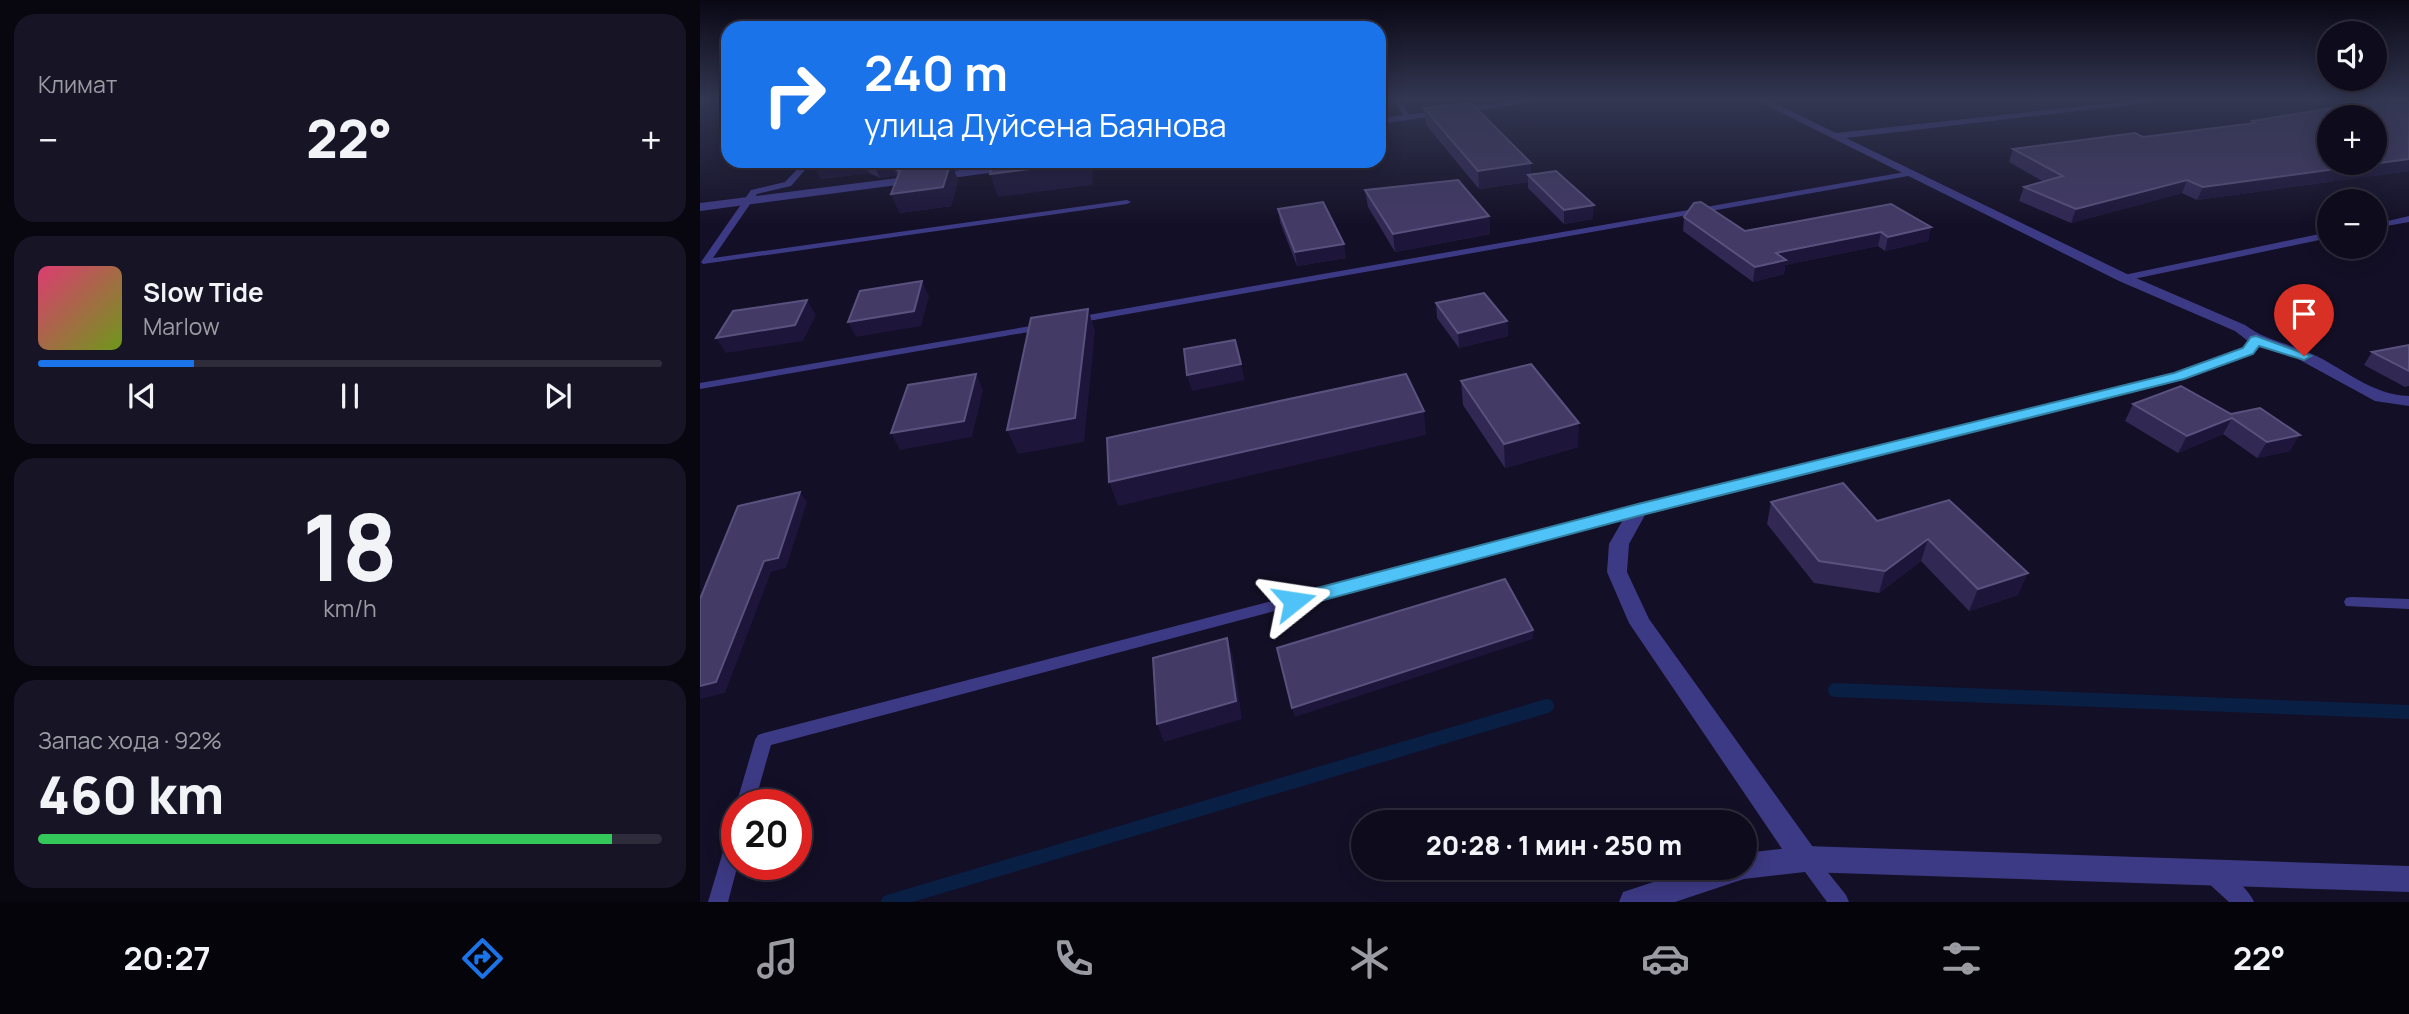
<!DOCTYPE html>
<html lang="ru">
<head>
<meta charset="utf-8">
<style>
  :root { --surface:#0e0b1c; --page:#171425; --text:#f1f3f6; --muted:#9b9ba3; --line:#2e2b3b; --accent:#1a73e8 }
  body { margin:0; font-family:Manrope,sans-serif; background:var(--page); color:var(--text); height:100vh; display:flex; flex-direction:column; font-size:26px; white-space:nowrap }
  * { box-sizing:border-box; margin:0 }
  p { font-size:23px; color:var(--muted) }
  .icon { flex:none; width:38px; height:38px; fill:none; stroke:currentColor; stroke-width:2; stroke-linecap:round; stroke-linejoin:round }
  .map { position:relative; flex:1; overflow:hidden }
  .details { display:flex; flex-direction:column; gap:14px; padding:14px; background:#08060f; width:700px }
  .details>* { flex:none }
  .top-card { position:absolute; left:21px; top:21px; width:665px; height:147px; border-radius:21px; box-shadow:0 4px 18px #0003,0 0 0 2px var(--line); background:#1a73e8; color:#fff; overflow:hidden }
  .fabs { position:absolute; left:1617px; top:21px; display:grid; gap:14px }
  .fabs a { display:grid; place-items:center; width:70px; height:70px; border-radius:50%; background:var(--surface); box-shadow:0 4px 18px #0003,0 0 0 2px var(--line); font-size:35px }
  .speed { position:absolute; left:21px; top:789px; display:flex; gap:14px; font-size:35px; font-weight:700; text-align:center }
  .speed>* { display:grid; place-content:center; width:91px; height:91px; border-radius:50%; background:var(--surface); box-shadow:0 4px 18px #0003,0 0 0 2px var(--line); line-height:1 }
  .speed .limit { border:10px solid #d22; background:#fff; color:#111 }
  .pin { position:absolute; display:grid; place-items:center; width:60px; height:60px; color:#fff; margin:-72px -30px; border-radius:50% 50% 50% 0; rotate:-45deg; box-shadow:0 0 7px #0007 }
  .pin .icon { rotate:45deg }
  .me { position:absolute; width:77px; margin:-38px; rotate:75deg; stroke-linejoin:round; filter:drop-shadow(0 0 5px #0008) }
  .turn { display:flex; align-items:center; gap:24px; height:147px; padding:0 28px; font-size:32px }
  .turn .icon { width:91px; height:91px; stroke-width:2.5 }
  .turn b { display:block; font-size:49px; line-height:60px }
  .big { font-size:52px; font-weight:800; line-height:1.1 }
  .details .tile { flex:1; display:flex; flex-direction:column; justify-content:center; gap:10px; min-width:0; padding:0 24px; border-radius:21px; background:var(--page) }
  .details .dial { align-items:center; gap:0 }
  .dial b { font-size:91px; line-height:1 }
  .song { display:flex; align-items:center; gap:21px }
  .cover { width:84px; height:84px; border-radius:10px; background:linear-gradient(135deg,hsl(340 70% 55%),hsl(80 70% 35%)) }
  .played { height:7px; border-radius:4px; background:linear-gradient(90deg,var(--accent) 25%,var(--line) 25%) }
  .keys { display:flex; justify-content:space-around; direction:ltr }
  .heat { display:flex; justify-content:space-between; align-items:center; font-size:38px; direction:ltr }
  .charge { height:10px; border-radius:5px; background:linear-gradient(90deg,#34c759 92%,var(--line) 0) }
  .trip { position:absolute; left:651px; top:810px; width:406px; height:70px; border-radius:35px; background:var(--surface); box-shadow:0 4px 18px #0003,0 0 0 2px var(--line); font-weight:800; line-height:70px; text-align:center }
  .tab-bar { display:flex; height:112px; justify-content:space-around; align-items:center; background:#06040b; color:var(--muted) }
  .tab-bar .icon { width:49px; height:49px }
  .tab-bar .selected { color:var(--accent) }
  .tab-bar b { font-size:32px; color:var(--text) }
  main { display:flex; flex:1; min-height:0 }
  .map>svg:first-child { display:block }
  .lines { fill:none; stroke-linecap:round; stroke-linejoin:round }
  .stream { stroke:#0a1f44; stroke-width:14 }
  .service { fill:#3d3a85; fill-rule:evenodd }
  .minor { fill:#3d3a85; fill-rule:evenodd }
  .tertiary { fill:#3d3a85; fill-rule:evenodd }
  .wall { fill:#312854 }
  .shaded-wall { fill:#1d163a }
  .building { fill:#433a66; stroke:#5a527e; stroke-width:2; fill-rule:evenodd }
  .route { fill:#4fc3f7; stroke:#337fa1; stroke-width:2 }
</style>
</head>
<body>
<main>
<section class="details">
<div class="tile"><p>Климат</p>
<div class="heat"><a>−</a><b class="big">22°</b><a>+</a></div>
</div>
<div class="tile">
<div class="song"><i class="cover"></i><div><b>Slow Tide</b><p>Marlow</p></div></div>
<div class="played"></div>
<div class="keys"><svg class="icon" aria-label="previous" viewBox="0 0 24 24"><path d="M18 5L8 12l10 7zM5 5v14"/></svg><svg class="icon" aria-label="pause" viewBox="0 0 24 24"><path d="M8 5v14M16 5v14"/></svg><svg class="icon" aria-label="next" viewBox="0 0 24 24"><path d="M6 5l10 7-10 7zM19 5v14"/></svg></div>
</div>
<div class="tile dial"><b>18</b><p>km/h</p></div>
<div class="tile"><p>Запас хода · 92%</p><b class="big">460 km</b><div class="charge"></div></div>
</section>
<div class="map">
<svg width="1709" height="902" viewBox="0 0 1709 902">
  <rect width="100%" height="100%" fill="#130f26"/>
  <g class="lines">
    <!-- stream -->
    <g class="stream">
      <path d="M 1135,690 L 1709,712"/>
      <path d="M 188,902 L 847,706"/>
    </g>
    <!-- service -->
    <g class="service">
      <path d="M 693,99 L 699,99 L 711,118 L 710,119 L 706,119 Z"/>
      <path d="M 1115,99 L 1124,99 L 1121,101 Z"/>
      <path d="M 105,161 L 113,161 L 91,186 L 57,194 L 13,258 L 427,200 L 431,202 L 427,204 L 3,264 L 1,262 L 51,190 L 85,182 Z"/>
      <path d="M 1211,171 L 1215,173 L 1214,175 L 377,323 L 372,320 L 377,317 Z"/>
      <path d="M 1709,216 L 1709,222 L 1675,228 L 1675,224 Z"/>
      <path d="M 1629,232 L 1629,238 L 1424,281 L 1419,278 L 1424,275 Z"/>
      <path d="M 342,324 L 346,325 L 346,329 L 0,389 L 0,383 Z"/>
      <path d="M 938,506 L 945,510 L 943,513 L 71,745 L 54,805 L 37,805 L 37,807 L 36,805 L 55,740 L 58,735 L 64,733 Z"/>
      <path d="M 1651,597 L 1709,599 L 1709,609 L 1646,606 L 1644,602 L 1646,598 Z"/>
      <path d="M 37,826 L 38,864 L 28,902 L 8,902 L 28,835 L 30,829 Z"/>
      <path d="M 1107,852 L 1114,855 L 1146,895 L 1149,902 L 1127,902 L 1097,861 L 1100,855 Z"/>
      <path d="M 1514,866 C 1528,871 1548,888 1554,902 L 1529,902 L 1507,882 L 1504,875 L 1507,868 Z"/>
    </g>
    <!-- minor -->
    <g class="minor">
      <path d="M 830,99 L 858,99 L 679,124 L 679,118 Z"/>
      <path d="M 1054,99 L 1066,99 L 1136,133 L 1449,99 L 1480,99 L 1146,138 L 1429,275 L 1545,325 C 1565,340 1587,343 1610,353 C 1644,368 1671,395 1709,396 L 1709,406 L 1675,401 L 1598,359 L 1559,346 L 1553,354 L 1485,379 L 945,515 L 929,544 L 927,572 L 949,619 L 1115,850 L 1119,859 L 1115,868 L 1105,872 L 1095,868 L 929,623 L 907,572 L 909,544 L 931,506 L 1474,373 L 1543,348 L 1548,341 L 1535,331 L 1419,281 Z"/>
      <path d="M 332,161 L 362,161 L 357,164 L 0,211 L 0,203 Z"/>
    </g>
    <!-- tertiary -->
    <path class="tertiary" d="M 1105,846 L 1709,866 L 1709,892 L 1105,872 L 1044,879 L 975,902 L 919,902 L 923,892 L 996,868 L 1045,868 L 1045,853 Z"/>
  </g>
  <!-- wall -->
  <g class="wall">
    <path d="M 1709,99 L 1709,171 L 1497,200 L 1482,193 L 1371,223 L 1319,201 L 1324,187 L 1344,182 L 1309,162 L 1313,149 L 1443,137 L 1551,123 L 1552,121 Z"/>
    <path d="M 724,108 L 831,175 L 893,219 L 864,224 L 828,188 L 828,182 L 779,189 L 726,125 Z"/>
    <path d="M 112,161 L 263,161 L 261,167 L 253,168 L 258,180 L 251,206 L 200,213 L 191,194 L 197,175 L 180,178 L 169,173 L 121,179 Z"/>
    <path d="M 665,190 L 789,216 L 790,234 L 695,252 L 668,207 Z"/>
    <path d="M 578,209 L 646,258 L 597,266 L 580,222 Z"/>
    <path d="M 984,217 L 1045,231 L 1231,227 L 1228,241 L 1185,251 L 1178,246 L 1085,265 L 1084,274 L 1053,282 L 983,231 Z"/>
    <path d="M 736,303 L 807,321 L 808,336 L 759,348 L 737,318 Z"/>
    <path d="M 1709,345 L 1709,386 L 1705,387 L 1664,365 L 1672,352 Z"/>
    <path d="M 761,381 L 878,447 L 805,468 L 763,405 Z"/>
    <path d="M 1481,386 L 1590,451 L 1557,458 L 1523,434 L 1478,453 L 1425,421 L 1433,404 Z"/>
    <path d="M 1249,500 L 1318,595 L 1269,611 L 1221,561 L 1179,593 L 1114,583 L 1067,524 L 1071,502 L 1177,521 Z"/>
  </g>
  <!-- shaded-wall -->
  <g class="shaded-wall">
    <path d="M 679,99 L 685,99 L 686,103 L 679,104 Z"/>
    <path d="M 1709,159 L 1709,171 L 1497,200 L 1503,187 Z"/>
    <path d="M 112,161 L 163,161 L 169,173 L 121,179 Z"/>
    <path d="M 172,161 L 263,161 L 261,167 L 253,168 L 258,180 L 251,206 L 200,213 L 191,194 L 200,171 L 194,168 L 197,175 L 180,178 Z"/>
    <path d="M 385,161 L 394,161 L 392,185 L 298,197 L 290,174 Z"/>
    <path d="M 831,163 L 831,179 L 828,175 L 828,182 L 779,189 L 778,171 Z"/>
    <path d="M 1487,180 L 1482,193 L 1371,223 L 1376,209 Z"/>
    <path d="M 894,205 L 893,219 L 864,224 L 864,210 Z"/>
    <path d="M 789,216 L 790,234 L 695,252 L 693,234 Z"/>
    <path d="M 1231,227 L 1228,241 L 1185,251 L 1188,237 Z"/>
    <path d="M 1181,232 L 1178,246 L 1085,265 L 1084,274 L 1053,282 L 1055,267 L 1076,253 Z"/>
    <path d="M 644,244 L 646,258 L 597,266 L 595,252 Z"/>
    <path d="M 222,281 L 229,296 L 221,326 L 156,337 L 148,322 Z"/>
    <path d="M 107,300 L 116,315 L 103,341 L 26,353 L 16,338 Z"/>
    <path d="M 388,309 L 395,331 L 384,442 L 318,454 L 307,430 Z"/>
    <path d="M 807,321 L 808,336 L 759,348 L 758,333 Z"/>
    <path d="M 535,340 L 545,380 L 492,391 L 487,375 Z"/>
    <path d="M 276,374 L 283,390 L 272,437 L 200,450 L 191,433 Z"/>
    <path d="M 724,411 L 726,435 L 418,506 L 409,482 Z"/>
    <path d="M 1532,418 L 1523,434 L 1478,453 L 1487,436 Z"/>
    <path d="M 879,423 L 878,447 L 805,468 L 804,444 Z"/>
    <path d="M 1600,435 L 1590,451 L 1557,458 L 1567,442 Z"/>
    <path d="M 100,492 L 107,502 L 86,568 L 71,572 L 25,693 L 0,699 L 0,686 L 64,561 Z"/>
    <path d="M 1228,539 L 1221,561 L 1179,593 L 1185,571 Z"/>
    <path d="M 1328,573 L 1318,595 L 1269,611 L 1278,589 Z"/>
    <path d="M 833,630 L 833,639 L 595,717 L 592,708 Z"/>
    <path d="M 527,638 L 533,656 L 542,719 L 464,742 L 457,724 Z"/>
  </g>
  <!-- building -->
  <g class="building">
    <path d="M 1687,99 L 1709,99 L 1709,159 L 1503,187 L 1487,180 L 1376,209 L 1324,187 L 1363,176 L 1313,149 L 1435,133 L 1443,137 L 1555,123 L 1552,121 ZM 1629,117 L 1675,117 L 1675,163 L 1629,163 Z"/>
    <path d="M 771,103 L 831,163 L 778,171 L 724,108 Z"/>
    <path d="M 251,161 L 243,187 L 191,194 L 200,171 L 194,168 Z"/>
    <path d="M 293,161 L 385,161 L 385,162 L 290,174 Z"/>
    <path d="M 856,171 L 894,205 L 864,210 L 828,175 Z"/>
    <path d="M 758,180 L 789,216 L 693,234 L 665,190 Z"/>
    <path d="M 623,202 L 644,244 L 595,252 L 578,209 Z"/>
    <path d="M 1001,202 L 1045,231 L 1191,204 L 1231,227 L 1188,237 L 1181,232 L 1076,253 L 1086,260 L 1055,267 L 984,217 L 994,203 Z"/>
    <path d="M 222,281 L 214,311 L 148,322 L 160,291 Z"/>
    <path d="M 784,293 L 807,321 L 758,333 L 736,303 Z"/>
    <path d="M 107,300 L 95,325 L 16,338 L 33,311 Z"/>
    <path d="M 388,309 L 375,418 L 307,430 L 331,318 Z"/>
    <path d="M 535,340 L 541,364 L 487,375 L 484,349 Z"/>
    <path d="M 1709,345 L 1709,371 L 1672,352 Z"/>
    <path d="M 831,364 L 879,423 L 804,444 L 761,381 Z"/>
    <path d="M 276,374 L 264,421 L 191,433 L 208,385 Z"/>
    <path d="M 706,374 L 724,411 L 409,482 L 407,438 Z"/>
    <path d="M 1481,386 L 1531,414 L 1560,408 L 1600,435 L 1567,442 L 1532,418 L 1487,436 L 1433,404 Z"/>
    <path d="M 1143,483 L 1177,521 L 1249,500 L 1328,573 L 1278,589 L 1228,539 L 1185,571 L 1119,561 L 1071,502 Z"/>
    <path d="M 100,492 L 78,558 L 64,561 L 16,682 L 0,686 L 0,599 L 38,506 Z"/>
    <path d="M 805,579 L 833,630 L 592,708 L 577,648 Z"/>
    <path d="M 527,638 L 536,701 L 457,724 L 453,658 Z"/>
  </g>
  <!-- sky -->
  <linearGradient id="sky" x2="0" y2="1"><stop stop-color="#0a0815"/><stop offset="0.44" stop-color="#333752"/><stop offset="1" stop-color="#333752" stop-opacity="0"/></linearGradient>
  <rect width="1709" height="226" fill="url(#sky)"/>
  <!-- route -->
  <path class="route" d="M 1556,336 L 1611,356 L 1604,360 L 1559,346 L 1553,354 L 1484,379 L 938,516 L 594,608 L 587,606 L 584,601 L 587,596 L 594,594 L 938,504 L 1474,373 L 1543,348 L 1551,337 Z"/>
</svg>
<div class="fabs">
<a><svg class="icon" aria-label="sound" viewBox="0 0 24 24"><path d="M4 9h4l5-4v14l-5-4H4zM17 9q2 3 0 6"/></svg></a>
<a>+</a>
<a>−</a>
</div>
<div class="speed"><div class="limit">20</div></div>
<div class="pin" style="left:1604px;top:356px;background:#d93025"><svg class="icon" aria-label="arrive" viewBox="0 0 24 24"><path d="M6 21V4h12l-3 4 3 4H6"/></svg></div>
<svg class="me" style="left:594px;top:601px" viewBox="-20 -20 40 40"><path d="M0-17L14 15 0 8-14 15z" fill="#4fc3f7" stroke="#fff" stroke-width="4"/></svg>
<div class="trip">20:28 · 1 мин · 250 m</div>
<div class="top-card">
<div class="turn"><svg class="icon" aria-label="right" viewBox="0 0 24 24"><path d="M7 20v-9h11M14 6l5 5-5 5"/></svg><div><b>240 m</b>улица Дуйсена Баянова</div></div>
</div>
</div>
</main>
<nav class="tab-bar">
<b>20:27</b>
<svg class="icon selected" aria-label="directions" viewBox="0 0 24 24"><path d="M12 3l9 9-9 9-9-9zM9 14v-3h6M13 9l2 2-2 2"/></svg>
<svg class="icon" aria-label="music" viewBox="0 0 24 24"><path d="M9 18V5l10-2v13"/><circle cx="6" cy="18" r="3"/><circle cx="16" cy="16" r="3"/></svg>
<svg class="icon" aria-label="phone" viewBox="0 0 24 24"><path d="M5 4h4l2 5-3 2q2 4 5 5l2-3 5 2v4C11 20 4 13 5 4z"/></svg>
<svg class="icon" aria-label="climate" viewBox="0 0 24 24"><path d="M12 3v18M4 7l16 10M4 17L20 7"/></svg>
<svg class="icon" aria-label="car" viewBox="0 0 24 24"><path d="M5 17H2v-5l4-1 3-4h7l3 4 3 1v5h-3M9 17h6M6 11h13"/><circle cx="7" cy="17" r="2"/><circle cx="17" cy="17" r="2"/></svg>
<svg class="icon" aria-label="filters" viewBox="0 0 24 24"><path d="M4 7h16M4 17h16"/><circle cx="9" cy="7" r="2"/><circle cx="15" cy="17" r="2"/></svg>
<b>22°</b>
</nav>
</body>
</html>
